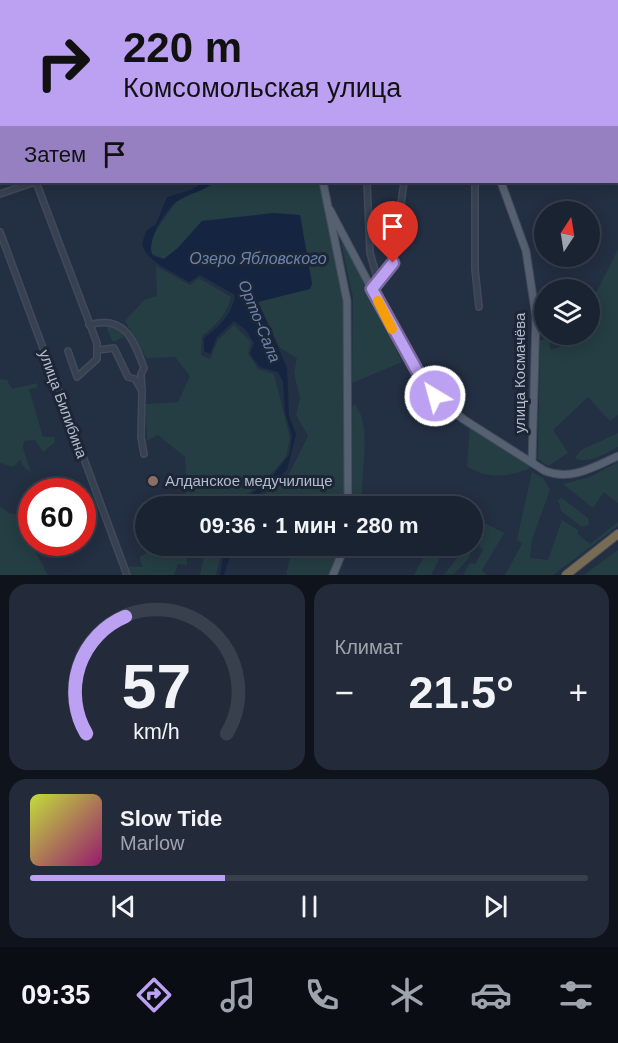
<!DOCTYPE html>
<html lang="ru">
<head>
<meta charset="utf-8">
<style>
  :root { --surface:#1a2332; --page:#232b3a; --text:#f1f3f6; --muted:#9fa4ac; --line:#38404d; --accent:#bca0f2 }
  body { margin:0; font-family:Helvetica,sans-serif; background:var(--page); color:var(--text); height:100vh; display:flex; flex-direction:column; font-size:22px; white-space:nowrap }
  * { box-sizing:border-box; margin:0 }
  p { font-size:20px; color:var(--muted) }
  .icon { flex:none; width:33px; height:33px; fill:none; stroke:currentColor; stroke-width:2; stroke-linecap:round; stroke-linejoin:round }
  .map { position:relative; height:575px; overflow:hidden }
  .panel { display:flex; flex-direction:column; gap:9px; padding:9px; background:#0e131c; flex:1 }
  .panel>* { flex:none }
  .banner { position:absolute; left:0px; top:0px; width:618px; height:183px; box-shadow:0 3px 15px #0003,0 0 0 2px var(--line); background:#bca0f2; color:#111; overflow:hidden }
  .needle { width:39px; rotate:12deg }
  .tools { position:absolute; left:534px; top:201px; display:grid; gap:12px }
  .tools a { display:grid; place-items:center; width:66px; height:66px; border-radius:50%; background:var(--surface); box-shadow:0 3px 15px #0003,0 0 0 2px var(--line); font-size:30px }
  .speed { position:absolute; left:18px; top:478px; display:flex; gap:12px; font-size:30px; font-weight:700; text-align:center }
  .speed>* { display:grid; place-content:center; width:78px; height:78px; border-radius:50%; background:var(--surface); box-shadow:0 3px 15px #0003,0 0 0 2px var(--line); line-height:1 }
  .speed .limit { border:9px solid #d22; background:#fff; color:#111 }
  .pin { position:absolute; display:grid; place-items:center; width:51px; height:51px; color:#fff; margin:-62px -26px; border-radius:50% 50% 50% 0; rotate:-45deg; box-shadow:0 0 6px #0007 }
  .pin .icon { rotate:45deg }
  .me { position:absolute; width:66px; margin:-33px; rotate:323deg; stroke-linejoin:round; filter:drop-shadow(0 0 4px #0008) }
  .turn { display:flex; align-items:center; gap:21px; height:126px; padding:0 24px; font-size:27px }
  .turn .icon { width:78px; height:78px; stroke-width:2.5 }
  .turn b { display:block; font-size:42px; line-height:51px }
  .then { display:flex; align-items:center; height:57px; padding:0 24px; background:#0003; gap:12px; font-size:22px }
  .big { font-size:45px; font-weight:800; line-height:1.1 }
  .panel .card { flex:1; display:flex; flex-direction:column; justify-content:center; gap:9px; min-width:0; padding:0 21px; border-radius:18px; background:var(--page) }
  .panel .dial { align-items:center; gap:0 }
  .dial svg { height:156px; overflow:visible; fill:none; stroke:var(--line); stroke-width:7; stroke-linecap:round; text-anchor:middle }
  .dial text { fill:var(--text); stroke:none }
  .song { display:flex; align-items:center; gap:18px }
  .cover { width:72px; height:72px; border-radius:9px; background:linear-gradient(135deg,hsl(70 70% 55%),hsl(320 70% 35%)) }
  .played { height:6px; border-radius:3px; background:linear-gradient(90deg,var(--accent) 35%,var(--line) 35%) }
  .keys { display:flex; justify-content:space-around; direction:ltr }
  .heat { display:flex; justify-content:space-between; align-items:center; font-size:33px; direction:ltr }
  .panel .tiles { flex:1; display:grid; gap:9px; grid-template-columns:1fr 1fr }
  .card:last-child { grid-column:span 2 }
  .trip { position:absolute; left:135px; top:496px; width:348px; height:60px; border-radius:30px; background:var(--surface); box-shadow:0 3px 15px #0003,0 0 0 2px var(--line); font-weight:800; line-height:60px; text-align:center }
  .tab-bar { display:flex; height:96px; justify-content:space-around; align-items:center; background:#0a0e14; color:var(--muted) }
  .tab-bar .icon { width:42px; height:42px }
  .tab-bar .on { color:var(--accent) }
  .tab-bar b { font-size:27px; color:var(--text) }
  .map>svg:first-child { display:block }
  .green { fill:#253e43 }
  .water { fill:#152541 }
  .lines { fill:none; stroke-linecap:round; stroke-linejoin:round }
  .minor-casing { stroke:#414a5a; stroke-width:8 }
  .major-casing { stroke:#414a5a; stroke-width:9 }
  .highway-casing { stroke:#424c5c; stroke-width:10 }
  .minor { stroke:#374151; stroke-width:5 }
  .major { stroke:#556071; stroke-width:7 }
  .highway { stroke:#786b54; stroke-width:8 }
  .route-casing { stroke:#7a689d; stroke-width:15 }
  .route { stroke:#bca0f2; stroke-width:10 }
  .slow { stroke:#f59e0b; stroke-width:10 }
  .education-dot { fill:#8d6e63; stroke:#1c2636; stroke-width:2 }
  .labels { text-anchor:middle; stroke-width:6; stroke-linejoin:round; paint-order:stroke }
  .street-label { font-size:15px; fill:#b4bccc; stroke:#1c2636 }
  .poi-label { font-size:15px; fill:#b4bccc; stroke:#1c2636; text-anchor:start }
  .water-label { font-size:16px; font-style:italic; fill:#6a84ae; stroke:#1c2636 }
</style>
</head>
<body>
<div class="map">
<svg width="618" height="575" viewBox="0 0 618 575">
  <rect width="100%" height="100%" fill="#232f42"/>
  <!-- green -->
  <g class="green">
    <path d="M 214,182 L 323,182 L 347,301 L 348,507 L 292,507 L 296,499 L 270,503 L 273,507 L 261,507 L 261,497 L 289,474 L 308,436 L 296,415 L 300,398 L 294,373 L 297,358 L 280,348 L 258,302 L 312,284 L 300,215 L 202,221 L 178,248 L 164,259 L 150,253 L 152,236 L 176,202 Z"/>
    <path d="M 341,242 L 354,262 L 402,362 L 352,383 L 353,297 Z"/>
    <path d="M 618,249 L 618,415 L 610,421 L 588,397 L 553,430 L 568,453 L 548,466 L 538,459 L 540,341 L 548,337 L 551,350 L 583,339 L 583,335 L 590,334 L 590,305 Z"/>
    <path d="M 156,266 L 190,285 L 199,278 L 231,297 C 227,315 216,325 202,336 L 201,355 L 210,359 L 218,340 L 234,325 L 251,342 L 248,353 L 258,369 L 274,374 L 290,438 L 286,457 L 275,470 L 233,507 L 182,507 L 187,487 L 185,457 L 158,435 L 147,441 L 145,404 L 178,402 L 190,376 L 175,357 L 146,358 L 125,321 L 144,300 L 157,296 Z"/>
    <path d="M 105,324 L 118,328 L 124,337 L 113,342 Z"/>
    <path d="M 0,379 L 7,380 L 12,389 L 37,383 L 37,388 L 29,389 L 43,437 L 54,437 L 55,442 L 43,452 L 35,440 L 24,441 L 23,448 L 31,473 L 22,465 L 21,459 L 13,467 L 0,463 Z"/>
    <path d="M 354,404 C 374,423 359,481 362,507 L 355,507 L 353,495 L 352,407 Z"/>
    <path d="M 470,423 L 532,461 L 529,469 C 505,477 490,479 467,467 Z"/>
    <path d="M 618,433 L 618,447 C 606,453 589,465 575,458 L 581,450 Z"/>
    <path d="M 618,462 L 618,503 L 604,492 L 593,508 L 563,484 L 590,477 Z"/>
    <path d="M 532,472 L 543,478 L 550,490 L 532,540 L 530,558 L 548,560 L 562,520 L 578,530 L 578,534 L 590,544 L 618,522 L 618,526 L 553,575 L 505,575 L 522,544 L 517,539 Z"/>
    <path d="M 562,498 L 588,518 L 589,525 L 582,527 L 561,511 L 558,500 Z"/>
    <path d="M 0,507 L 9,513 L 25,516 L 33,547 L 48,575 L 0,575 Z"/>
    <path d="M 473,517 L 504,533 L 482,570 L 487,575 L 465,575 L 464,573 L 470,563 L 475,564 L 483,550 L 473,539 Z"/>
    <path d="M 153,546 L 186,546 L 187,565 L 178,564 L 174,575 L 131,575 L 128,566 L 142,567 L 140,557 L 153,549 Z"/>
    <path d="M 206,546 L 223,546 L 216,575 L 200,575 Z"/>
    <path d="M 293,546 L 345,546 L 333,575 L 286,575 Z"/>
    <path d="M 420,546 L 446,546 L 431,575 L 414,575 L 425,555 Z"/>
    <path d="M 461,546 L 471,546 L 469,558 L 454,574 L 444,575 L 464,549 Z"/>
    <path d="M 618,550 L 618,575 L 584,575 Z"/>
  </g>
  <!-- water -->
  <g class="water">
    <path d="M 203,182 L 214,182 C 205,192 187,193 176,202 C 165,210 145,243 153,256 L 164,259 L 178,248 L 202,221 L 273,213 L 300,215 L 312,284 L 310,289 L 258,302 L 287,368 L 289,416 L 296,434 L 287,470 L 252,500 L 235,507 L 270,479 L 289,455 L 292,437 L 285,412 L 283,382 L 278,372 L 260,367 L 250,354 L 254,343 L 246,330 L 234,321 L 217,337 L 210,354 L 204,351 L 204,338 C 220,326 232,315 235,295 L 200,275 L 189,282 C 174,272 146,262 142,244 L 146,231 L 156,224 L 167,197 L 191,190 Z"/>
    <path d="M 281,496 L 296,499 L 292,507 L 273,507 L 269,503 Z"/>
    <path d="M 228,546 L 233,546 L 224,575 L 220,575 L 223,557 Z"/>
  </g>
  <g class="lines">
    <defs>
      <g id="minor">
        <path d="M 19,0 L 20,2"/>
        <path d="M 251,0 L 252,2"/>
        <path d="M 346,0 L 347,2"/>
        <path d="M 394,0 L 394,2"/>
        <path d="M 0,105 L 2,104"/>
        <path d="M 36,182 L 97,343 L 97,359 L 77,377 L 68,351"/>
        <path d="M 367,182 L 370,253 L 378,281"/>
        <path d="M 475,182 L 475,269 L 479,307"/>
        <path d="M 0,194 L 35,182"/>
        <path d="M 0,232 L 127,575"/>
        <path d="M 372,289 L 393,263 L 404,182"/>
        <path d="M 89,325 C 124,314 134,340 144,368 L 141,374 L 142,391 L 135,379 L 128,377 L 114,348 L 98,350"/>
        <path d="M 142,391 L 141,437 L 144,454"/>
      </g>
      <g id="major">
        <path d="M 294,0 L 294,2"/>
        <path d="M 489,2 L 490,0"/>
        <path d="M 323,182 L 347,301 L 348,507"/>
        <path d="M 501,182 L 526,251 L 536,317 L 532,461"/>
        <path d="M 330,210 L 393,329 L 430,391 L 463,419 L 545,471 C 571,481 594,467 618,456"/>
        <path d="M 333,575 L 345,546"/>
      </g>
      <path id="highway" d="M 566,575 L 618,534"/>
    </defs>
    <!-- minor casing -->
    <use href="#minor" class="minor-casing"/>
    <!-- major casing -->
    <use href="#major" class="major-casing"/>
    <!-- highway casing -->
    <use href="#highway" class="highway-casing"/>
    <!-- minor -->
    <use href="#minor" class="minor"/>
    <!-- major -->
    <use href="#major" class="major"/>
    <!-- highway -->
    <use href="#highway" class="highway"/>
  </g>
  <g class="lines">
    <defs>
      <path id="route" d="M 393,263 L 372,289 L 420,376 L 435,396"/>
    </defs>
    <!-- route casing -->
    <use href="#route" class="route-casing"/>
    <!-- route -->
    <use href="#route" class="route"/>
    <!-- slow -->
    <path class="slow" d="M 378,301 L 392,329"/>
  </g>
  <!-- markers -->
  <circle class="education-dot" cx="153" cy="481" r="6"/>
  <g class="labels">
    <!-- street labels -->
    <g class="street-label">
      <text transform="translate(520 373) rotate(-90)" y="5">улица Космачёва</text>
      <text transform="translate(63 404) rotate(70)" y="5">улица Билибина</text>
    </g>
    <!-- poi labels -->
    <g class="poi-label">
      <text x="165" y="486">Алданское медучилище</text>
    </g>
    <!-- water labels -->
    <g class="water-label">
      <text x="258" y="264">Озеро Ябловского</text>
      <text transform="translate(260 321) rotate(68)" y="6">Орто-Сала</text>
    </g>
  </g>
</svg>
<div class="tools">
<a><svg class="needle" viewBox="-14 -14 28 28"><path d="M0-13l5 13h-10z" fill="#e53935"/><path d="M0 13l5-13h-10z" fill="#9fa4ac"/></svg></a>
<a><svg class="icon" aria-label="layers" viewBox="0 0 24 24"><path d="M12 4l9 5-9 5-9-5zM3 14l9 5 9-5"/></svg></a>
</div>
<div class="speed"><div class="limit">60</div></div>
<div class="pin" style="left:393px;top:263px;background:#d93025"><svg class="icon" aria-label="arrive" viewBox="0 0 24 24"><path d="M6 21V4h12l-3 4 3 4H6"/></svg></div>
<svg class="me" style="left:435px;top:396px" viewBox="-20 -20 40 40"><circle r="17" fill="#bca0f2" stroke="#fff" stroke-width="3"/><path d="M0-11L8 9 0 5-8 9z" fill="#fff"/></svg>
<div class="trip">09:36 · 1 мин · 280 m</div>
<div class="banner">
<div class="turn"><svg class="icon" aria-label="right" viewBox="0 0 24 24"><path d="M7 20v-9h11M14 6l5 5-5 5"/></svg><div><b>220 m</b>Комсомольская улица</div></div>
<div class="then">Затем<svg class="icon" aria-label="arrive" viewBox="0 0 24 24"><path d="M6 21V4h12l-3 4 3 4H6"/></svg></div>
</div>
</div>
<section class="panel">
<div class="tiles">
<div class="card dial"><svg viewBox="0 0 100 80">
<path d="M14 69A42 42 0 1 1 86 69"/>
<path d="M14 69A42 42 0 0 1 34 9" stroke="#bca0f2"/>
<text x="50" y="56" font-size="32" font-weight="700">57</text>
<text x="50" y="72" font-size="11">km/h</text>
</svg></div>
<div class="card"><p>Климат</p>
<div class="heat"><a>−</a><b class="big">21.5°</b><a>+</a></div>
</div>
<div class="card">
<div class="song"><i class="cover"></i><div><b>Slow Tide</b><p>Marlow</p></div></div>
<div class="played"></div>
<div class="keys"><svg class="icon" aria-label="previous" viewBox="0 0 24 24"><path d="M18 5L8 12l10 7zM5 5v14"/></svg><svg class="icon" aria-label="pause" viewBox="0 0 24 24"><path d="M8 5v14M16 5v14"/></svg><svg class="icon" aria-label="next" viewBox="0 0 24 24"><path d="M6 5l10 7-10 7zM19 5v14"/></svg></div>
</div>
</div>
</section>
<nav class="tab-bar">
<b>09:35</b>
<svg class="icon on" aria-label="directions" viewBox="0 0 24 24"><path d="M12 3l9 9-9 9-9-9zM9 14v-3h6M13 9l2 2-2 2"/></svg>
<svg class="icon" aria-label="music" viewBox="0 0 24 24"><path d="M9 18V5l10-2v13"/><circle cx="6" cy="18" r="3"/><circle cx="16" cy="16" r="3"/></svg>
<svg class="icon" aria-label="phone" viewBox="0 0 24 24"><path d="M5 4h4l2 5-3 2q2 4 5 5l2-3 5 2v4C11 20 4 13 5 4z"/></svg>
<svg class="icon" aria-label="climate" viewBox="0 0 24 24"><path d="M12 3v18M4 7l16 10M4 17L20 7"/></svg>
<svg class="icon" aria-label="car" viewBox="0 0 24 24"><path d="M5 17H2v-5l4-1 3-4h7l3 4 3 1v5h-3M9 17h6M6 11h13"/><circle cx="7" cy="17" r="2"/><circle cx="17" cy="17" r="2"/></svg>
<svg class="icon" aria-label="filters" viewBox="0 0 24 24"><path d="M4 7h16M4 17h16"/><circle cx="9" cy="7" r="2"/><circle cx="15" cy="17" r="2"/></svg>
</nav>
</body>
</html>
